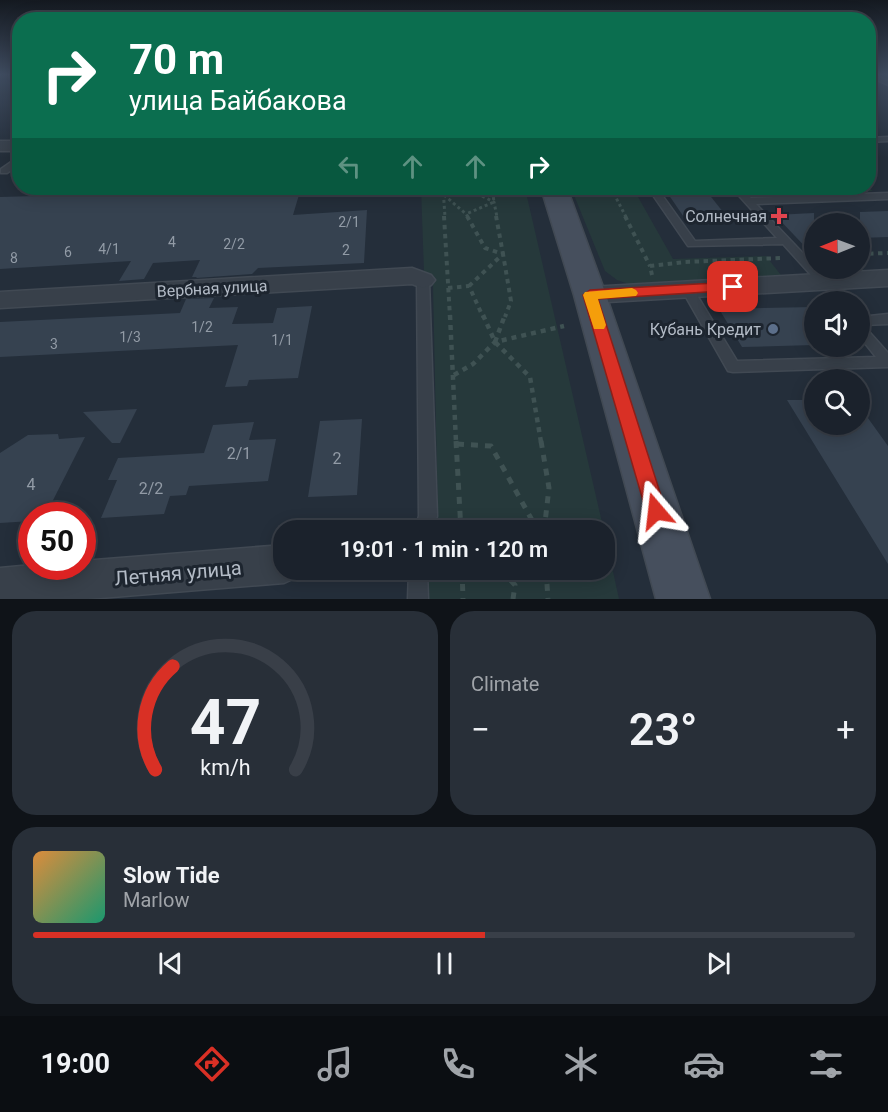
<!DOCTYPE html>
<html lang="en">
<head>
<meta charset="utf-8">
<style>
  :root { --surface:#1b222c; --page:#282f38; --text:#f1f3f6; --muted:#a0a4a9; --line:#393f48; --accent:#d93025 }
  body { margin:0; font-family:Roboto,sans-serif; background:var(--page); color:var(--text); height:100vh; display:flex; flex-direction:column; font-size:22px; white-space:nowrap }
  * { box-sizing:border-box; margin:0 }
  p { font-size:20px; color:var(--muted) }
  .icon { flex:none; width:33px; height:33px; fill:none; stroke:currentColor; stroke-width:2; stroke-linecap:round; stroke-linejoin:round }
  .map { position:relative; height:599px; overflow:hidden }
  .sheet { display:flex; flex-direction:column; gap:12px; padding:12px; background:#0f1318; flex:1 }
  .sheet>* { flex:none }
  .hud { position:absolute; left:12px; top:12px; width:864px; height:183px; border-radius:24px; box-shadow:0 3px 15px #0003,0 0 0 2px var(--line); background:#0b6e4f; color:#fff; overflow:hidden }
  .needle { width:39px; rotate:269deg }
  .buttons { position:absolute; left:804px; top:213px; display:grid; gap:12px }
  .buttons a { display:grid; place-items:center; width:66px; height:66px; border-radius:50%; background:var(--surface); box-shadow:0 3px 15px #0003,0 0 0 2px var(--line); font-size:30px }
  .speed { position:absolute; left:18px; top:502px; display:flex; gap:12px; font-size:30px; font-weight:700; text-align:center }
  .speed>* { display:grid; place-content:center; width:78px; height:78px; border-radius:50%; background:var(--surface); box-shadow:0 3px 15px #0003,0 0 0 2px var(--line); line-height:1 }
  .speed .limit { border:9px solid #d22; background:#fff; color:#111 }
  .pin { position:absolute; display:grid; place-items:center; width:51px; height:51px; color:#fff; margin:-26px; border-radius:12px; box-shadow:0 3px 9px #0006 }
  .me { position:absolute; width:66px; margin:-33px; rotate:343deg; stroke-linejoin:round; filter:drop-shadow(0 0 4px #0008) }
  .turn { display:flex; align-items:center; gap:21px; height:126px; padding:0 18px; font-size:27px }
  .turn .icon { width:78px; height:78px; stroke-width:2.5 }
  .turn b { display:block; font-size:42px; line-height:51px }
  .lanes { display:flex; align-items:center; height:57px; padding:0 18px; background:#0003; justify-content:center; gap:30px; direction:ltr }
  .lanes .off { opacity:.35 }
  .big { font-size:45px; font-weight:600; line-height:1.1 }
  .sheet .tile { flex:1; display:flex; flex-direction:column; justify-content:center; gap:9px; min-width:0; padding:0 21px; border-radius:24px; background:var(--page) }
  .sheet .dial { align-items:center; gap:0 }
  .dial svg { height:156px; overflow:visible; fill:none; stroke:var(--line); stroke-width:7; stroke-linecap:round; text-anchor:middle }
  .dial text { fill:var(--text); stroke:none }
  .song { display:flex; align-items:center; gap:18px }
  .cover { width:72px; height:72px; border-radius:9px; background:linear-gradient(135deg,hsl(30 70% 55%),hsl(160 70% 35%)) }
  .played { height:6px; border-radius:3px; background:linear-gradient(90deg,var(--accent) 55%,var(--line) 55%) }
  .keys { display:flex; justify-content:space-around; direction:ltr }
  .heat { display:flex; justify-content:space-between; align-items:center; font-size:33px; direction:ltr }
  .sheet .tiles { flex:1; display:grid; gap:12px; grid-template-columns:1fr 1fr }
  .tile:last-child { grid-column:span 2 }
  .trip { position:absolute; left:273px; top:520px; width:342px; height:60px; border-radius:24px; background:var(--surface); box-shadow:0 3px 15px #0003,0 0 0 2px var(--line); font-weight:600; line-height:60px; text-align:center }
  .dock { display:flex; height:96px; justify-content:space-around; align-items:center; background:#0b0e12; color:var(--muted) }
  .dock .icon { width:42px; height:42px }
  .dock .active { color:var(--accent) }
  .dock b { font-size:27px; color:var(--text) }
  .map>svg:first-child { display:block }
  .green { fill:#26393b }
  .building { fill:#364250 }
  .lines { fill:none; stroke-linecap:round; stroke-linejoin:round }
  .lane-casing { stroke:#414953; stroke-width:3 }
  .street-casing { stroke:#414953; stroke-width:3 }
  .secondary-casing { stroke:#414953; stroke-width:3 }
  .path-far3 { stroke:#3f5253; stroke-width:3; stroke-dasharray:3 3; stroke-linecap:butt }
  .path-far2 { stroke:#3f5253; stroke-width:4; stroke-dasharray:4.5 4.5; stroke-linecap:butt }
  .path-far1 { stroke:#3f5253; stroke-width:4.5; stroke-dasharray:5 5; stroke-linecap:butt }
  .path { stroke:#3f5253; stroke-width:5; stroke-dasharray:7 7; stroke-linecap:butt }
  .lane { fill:#38404a; fill-rule:evenodd }
  .street { fill:#38404a; fill-rule:evenodd }
  .secondary { fill:#464f5d; fill-rule:evenodd }
  .route { fill:#d93025; stroke:#8d1f18; stroke-width:1.5 }
  .slow { fill:#f59e0b }
  .health-dot { fill:#e0444e; stroke:#1d252f; stroke-width:2 }
  .service-dot { fill:#5c6f8a; stroke:#1d252f; stroke-width:2 }
  .labels { text-anchor:middle; stroke-width:6; stroke-linejoin:round; paint-order:stroke }
  .number-label { font-size:14px; fill:#929ba6 }
  .poi-label { font-size:16px; fill:#b3bbc6; stroke:#1d252f; text-anchor:end }
  .street-label { font-size:16px; fill:#b3bbc6; stroke:#1d252f }
  .near-number-label { font-size:16px; fill:#929ba6 }
  .near-street-label { font-size:20px; fill:#b3bbc6; stroke:#1d252f }
</style>
</head>
<body>
<div class="map">
<svg width="888" height="599" viewBox="0 0 888 599">
  <rect width="100%" height="100%" fill="#242e3a"/>
  <!-- green -->
  <g class="green">
    <path d="M 421,188 L 525,188 L 604,531 L 433,531 L 438,520 L 433,285 L 424,272 Z"/>
    <path d="M 571,188 L 633,188 L 673,259 L 766,256 L 784,279 L 637,287 L 617,280 L 605,271 Z"/>
    <path d="M 868,188 L 873,191 L 780,195 L 772,188 Z"/>
    <path d="M 605,535 L 619,599 L 429,599 L 429,570 L 604,570 Z"/>
  </g>
  <!-- building -->
  <g class="building">
    <path d="M 44,188 L 301,188 L 293,215 L 367,210 L 364,263 L 258,268 L 252,274 L 196,278 L 197,277 L 192,277 L 200,260 L 153,263 L 144,279 L 119,281 L 131,261 L 0,269 L 0,197 L 36,196 Z"/>
    <path d="M 664,188 L 704,188 L 731,222 L 688,223 Z"/>
    <path d="M 888,211 L 888,237 L 860,238 L 860,212 Z"/>
    <path d="M 814,213 L 814,256 L 775,215 Z"/>
    <path d="M 214,298 L 209,308 L 238,307 L 232,324 L 273,323 L 277,308 L 312,306 L 298,378 L 249,380 L 247,386 L 225,387 L 238,345 L 0,357 L 0,322 L 180,313 L 186,299 Z"/>
    <path d="M 814,307 L 814,345 L 742,347 L 719,309 Z"/>
    <path d="M 787,400 L 814,400 L 814,424 L 860,424 L 860,407 L 888,446 L 888,564 Z"/>
    <path d="M 137,409 L 120,443 L 112,443 L 83,412 Z"/>
    <path d="M 362,419 L 357,495 L 308,497 L 320,421 Z"/>
    <path d="M 254,422 L 249,440 L 276,439 L 268,481 L 189,486 L 186,495 L 170,496 L 164,514 L 101,518 L 117,480 L 108,480 L 118,458 L 204,453 L 213,425 Z"/>
    <path d="M 58,434 L 59,439 L 85,437 L 45,516 L 32,516 L 32,521 L 0,523 L 0,453 L 28,435 Z"/>
  </g>
  <g class="lines">
    <defs>
      <g id="lane">
        <path d="M 868,74 L 873,74 L 888,81 L 888,85 L 868,76 Z"/>
        <path d="M 888,137 L 888,141 L 868,142 L 868,138 Z"/>
        <path d="M 17,158 L 20,158 L 20,164 L 7,173 L 1,173 L 1,169 Z"/>
        <path d="M 648,188 L 657,188 L 695,241 L 777,238 L 732,188 L 741,188 L 751,198 L 888,193 L 888,199 L 756,204 L 814,265 L 814,268 L 818,268 L 830,282 L 824,286 L 820,285 L 783,244 L 688,246 Z"/>
        <path d="M 423,276 L 429,280 L 437,516 L 433,531 L 415,531 L 419,516 L 417,280 Z"/>
        <path d="M 688,286 L 692,287 L 737,361 L 876,357 L 860,337 L 860,317 L 888,314 L 888,324 L 863,325 L 888,353 L 888,367 L 733,372 L 728,371 L 682,290 Z"/>
        <path d="M 409,570 L 427,570 L 428,599 L 408,599 Z"/>
      </g>
      <g id="street">
        <rect x="0" y="141" width="20" height="10"/>
        <path d="M 412,268 L 431,275 L 435,280 L 431,285 L 423,288 L 412,284 L 0,308 L 0,292 Z"/>
        <path d="M 888,270 L 888,286 L 590,303 L 582,301 L 578,295 L 582,289 L 590,287 Z"/>
        <path d="M 284,545 L 284,570 L 300,570 L 297,577 L 284,583 L 88,599 L 0,599 L 0,568 L 32,565 L 82,567 L 82,561 Z"/>
      </g>
      <path id="secondary" d="M 541,188 L 567,188 L 606,295 L 710,599 L 656,599 L 574,295 Z"/>
    </defs>
    <!-- lane casing -->
    <use href="#lane" class="lane-casing"/>
    <!-- street casing -->
    <use href="#street" class="street-casing"/>
    <!-- secondary casing -->
    <use href="#secondary" class="secondary-casing"/>
    <!-- path-far3 -->
    <g class="path-far3">
      <path d="M 443,188 L 445,217"/>
      <path d="M 466,188 L 494,202 L 497,217"/>
      <path d="M 611,188 L 626,217"/>
      <path d="M 444,195 L 466,214"/>
      <path d="M 468,217 L 466,214 L 494,202 L 492,188"/>
    </g>
    <!-- path-far2 -->
    <g class="path-far2">
      <path d="M 444,216 L 450,317"/>
      <path d="M 467,216 L 485,248 L 503,254 L 511,301 L 505,317"/>
      <path d="M 625,216 L 650,266"/>
      <path d="M 860,254 L 888,253"/>
      <path d="M 652,275 L 650,266 L 685,262 L 781,258"/>
      <path d="M 469,286 L 503,254 L 496,216"/>
      <path d="M 448,288 L 469,286 L 483,317"/>
    </g>
    <!-- path-far1 -->
    <g class="path-far1">
      <path d="M 450,315 L 456,442"/>
      <path d="M 483,315 L 495,342 L 530,377 L 541,442"/>
      <path d="M 495,342 L 505,315"/>
      <path d="M 454,375 L 473,364 L 495,342 L 564,326"/>
    </g>
    <!-- path -->
    <g class="path">
      <path d="M 456,441 L 461,531"/>
      <path d="M 541,441 L 549,488 L 544,531"/>
      <path d="M 457,444 L 491,446 L 538,531"/>
      <path d="M 462,570 L 463,599"/>
      <path d="M 501,570 L 515,585 L 513,599"/>
      <path d="M 546,570 L 548,599"/>
    </g>
    <!-- lane -->
    <use href="#lane" class="lane"/>
    <!-- street -->
    <use href="#street" class="street"/>
    <!-- secondary -->
    <use href="#secondary" class="secondary"/>
  </g>
  <!-- sky -->
  <linearGradient id="sky" x2="0" y2="1"><stop stop-color="#141920"/><stop offset="0.47" stop-color="#3f4c60"/><stop offset="1" stop-color="#3f4c60" stop-opacity="0"/></linearGradient>
  <rect width="888" height="158" fill="url(#sky)"/>
  <!-- route -->
  <path class="route" d="M 733,282 L 738,284 L 740,287 L 738,290 L 598,299 L 666,511 L 663,518 L 656,521 L 649,518 L 646,511 L 583,295 L 590,290 Z"/>
  <!-- slow -->
  <path class="slow" d="M 632,288 L 636,290 L 638,293 L 636,296 L 598,299 L 606,325 L 604,329 L 594,329 L 583,295 L 585,292 Z"/>
  <!-- markers -->
  <path class="health-dot" d="M776 207h6v6h6v6h-6v6h-6v-6h-6v-6h6z"/>
  <circle class="service-dot" cx="773" cy="329" r="6"/>
  <g class="labels">
    <!-- number labels -->
    <g class="number-label">
      <text x="349" y="227">2/1</text>
      <text x="172" y="247">4</text>
      <text x="234" y="249">2/2</text>
      <text x="109" y="254">4/1</text>
      <text x="346" y="255">2</text>
      <text x="68" y="257">6</text>
      <text x="14" y="263">8</text>
      <text x="202" y="332">1/2</text>
      <text x="130" y="342">1/3</text>
      <text x="282" y="345">1/1</text>
      <text x="54" y="349">3</text>
    </g>
    <!-- poi labels -->
    <g class="poi-label">
      <text x="767" y="222">Солнечная</text>
      <text x="761" y="335">Кубань Кредит</text>
    </g>
    <!-- street labels -->
    <g class="street-label">
      <text transform="translate(212 288) rotate(-3)" y="6">Вербная улица</text>
    </g>
    <!-- near-number labels -->
    <g class="near-number-label">
      <text x="239" y="459">2/1</text>
      <text x="337" y="464">2</text>
      <text x="31" y="490">4</text>
      <text x="151" y="494">2/2</text>
    </g>
    <!-- near-street labels -->
    <g class="near-street-label">
      <text transform="translate(178 573) rotate(-5)" y="7">Летняя улица</text>
    </g>
  </g>
</svg>
<div class="buttons">
<a><svg class="needle" viewBox="-14 -14 28 28"><path d="M0-13l5 13h-10z" fill="#e53935"/><path d="M0 13l5-13h-10z" fill="#a0a4a9"/></svg></a>
<a><svg class="icon" aria-label="sound" viewBox="0 0 24 24"><path d="M4 9h4l5-4v14l-5-4H4zM17 9q2 3 0 6"/></svg></a>
<a><svg class="icon" aria-label="search" viewBox="0 0 24 24"><circle cx="10" cy="10" r="6"/><path d="M15 15l6 6"/></svg></a>
</div>
<div class="speed"><div class="limit">50</div></div>
<div class="pin" style="left:733px;top:287px;background:#d93025"><svg class="icon" aria-label="arrive" viewBox="0 0 24 24"><path d="M6 21V4h12l-3 4 3 4H6"/></svg></div>
<svg class="me" style="left:656px;top:511px" viewBox="-20 -20 40 40"><path d="M0-17L14 15 0 8-14 15z" fill="#d93025" stroke="#fff" stroke-width="4"/></svg>
<div class="trip">19:01 · 1 min · 120 m</div>
<div class="hud">
<div class="turn"><svg class="icon" aria-label="right" viewBox="0 0 24 24"><path d="M7 20v-9h11M14 6l5 5-5 5"/></svg><div><b>70 m</b>улица Байбакова</div></div>
<div class="lanes"><svg class="icon off" aria-label="left" viewBox="0 0 24 24"><path d="M17 20v-9H6M10 6l-5 5 5 5"/></svg><svg class="icon off" aria-label="ahead" viewBox="0 0 24 24"><path d="M12 20V5M6 11l6-6 6 6"/></svg><svg class="icon off" aria-label="ahead" viewBox="0 0 24 24"><path d="M12 20V5M6 11l6-6 6 6"/></svg><svg class="icon" aria-label="right" viewBox="0 0 24 24"><path d="M7 20v-9h11M14 6l5 5-5 5"/></svg></div>
</div>
</div>
<section class="sheet">
<div class="tiles">
<div class="tile dial"><svg viewBox="0 0 100 80">
<path d="M14 69A42 42 0 1 1 86 69"/>
<path d="M14 69A42 42 0 0 1 23 16" stroke="#d93025"/>
<text x="50" y="56" font-size="32" font-weight="700">47</text>
<text x="50" y="72" font-size="11">km/h</text>
</svg></div>
<div class="tile"><p>Climate</p>
<div class="heat"><a>−</a><b class="big">23°</b><a>+</a></div>
</div>
<div class="tile">
<div class="song"><i class="cover"></i><div><b>Slow Tide</b><p>Marlow</p></div></div>
<div class="played"></div>
<div class="keys"><svg class="icon" aria-label="previous" viewBox="0 0 24 24"><path d="M18 5L8 12l10 7zM5 5v14"/></svg><svg class="icon" aria-label="pause" viewBox="0 0 24 24"><path d="M8 5v14M16 5v14"/></svg><svg class="icon" aria-label="next" viewBox="0 0 24 24"><path d="M6 5l10 7-10 7zM19 5v14"/></svg></div>
</div>
</div>
</section>
<nav class="dock">
<b>19:00</b>
<svg class="icon active" aria-label="directions" viewBox="0 0 24 24"><path d="M12 3l9 9-9 9-9-9zM9 14v-3h6M13 9l2 2-2 2"/></svg>
<svg class="icon" aria-label="music" viewBox="0 0 24 24"><path d="M9 18V5l10-2v13"/><circle cx="6" cy="18" r="3"/><circle cx="16" cy="16" r="3"/></svg>
<svg class="icon" aria-label="phone" viewBox="0 0 24 24"><path d="M5 4h4l2 5-3 2q2 4 5 5l2-3 5 2v4C11 20 4 13 5 4z"/></svg>
<svg class="icon" aria-label="climate" viewBox="0 0 24 24"><path d="M12 3v18M4 7l16 10M4 17L20 7"/></svg>
<svg class="icon" aria-label="car" viewBox="0 0 24 24"><path d="M5 17H2v-5l4-1 3-4h7l3 4 3 1v5h-3M9 17h6M6 11h13"/><circle cx="7" cy="17" r="2"/><circle cx="17" cy="17" r="2"/></svg>
<svg class="icon" aria-label="filters" viewBox="0 0 24 24"><path d="M4 7h16M4 17h16"/><circle cx="9" cy="7" r="2"/><circle cx="15" cy="17" r="2"/></svg>
</nav>
</body>
</html>
